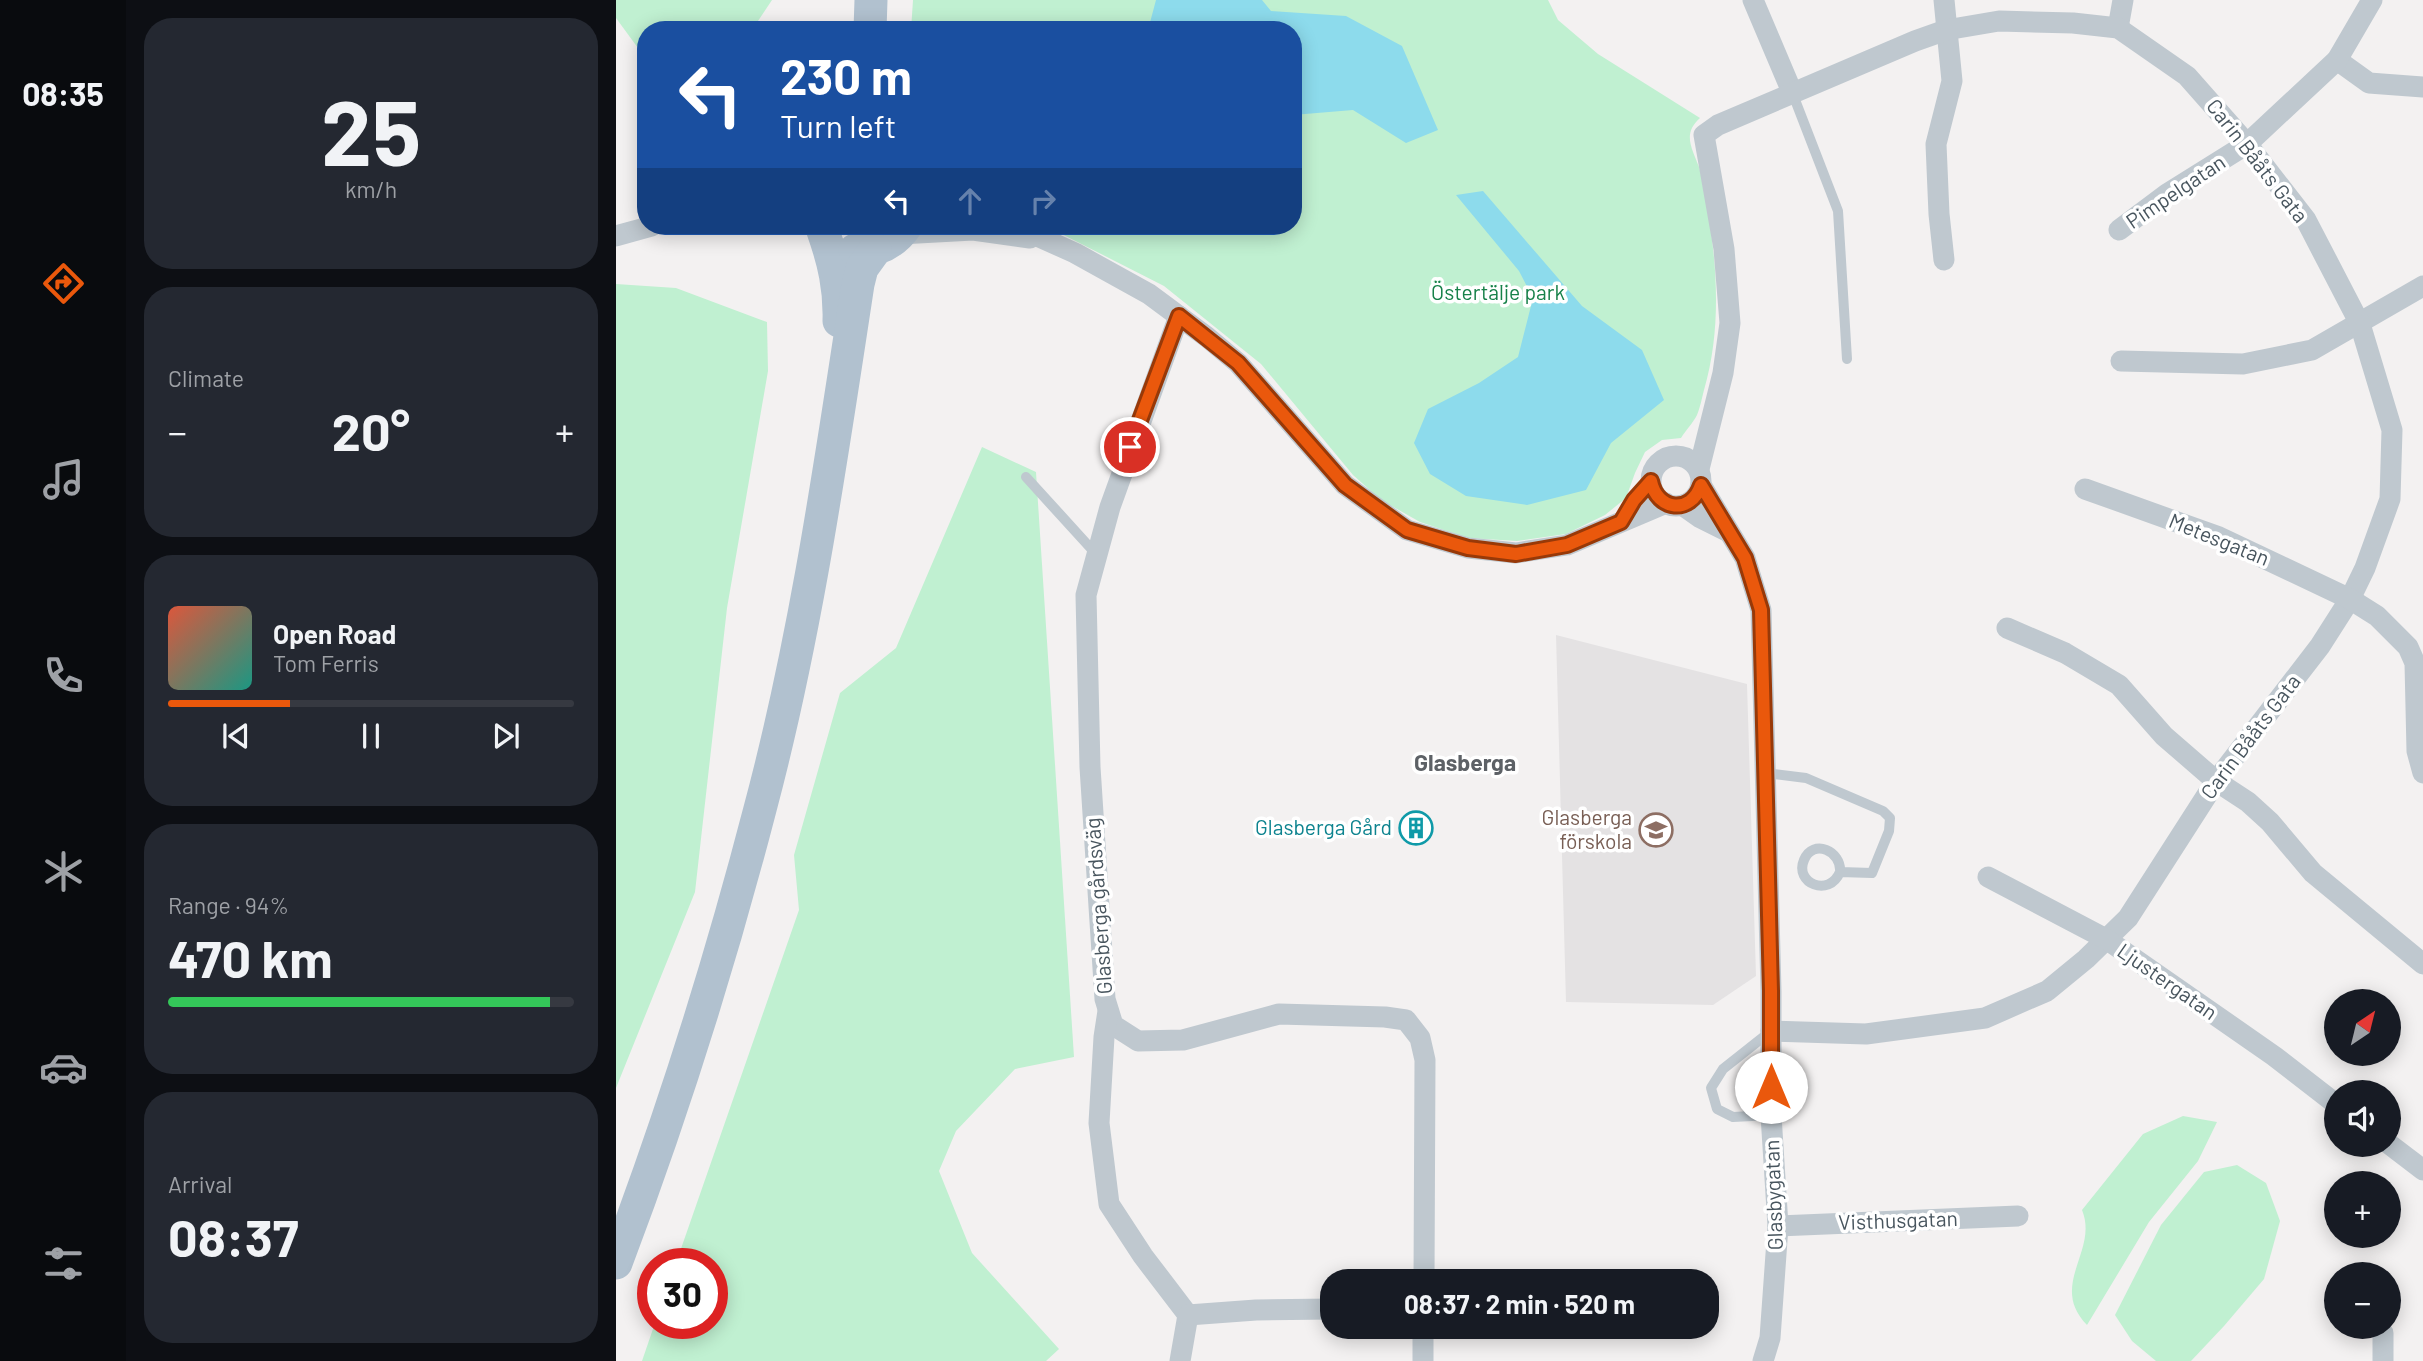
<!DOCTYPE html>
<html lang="en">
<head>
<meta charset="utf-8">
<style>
  :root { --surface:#171b24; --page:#242831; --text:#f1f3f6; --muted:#9ea1a6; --line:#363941; --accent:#ea580c }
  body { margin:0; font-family:Barlow,sans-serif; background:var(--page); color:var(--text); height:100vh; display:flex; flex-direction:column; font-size:26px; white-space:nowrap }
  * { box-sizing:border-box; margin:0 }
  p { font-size:23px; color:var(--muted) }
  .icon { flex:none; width:38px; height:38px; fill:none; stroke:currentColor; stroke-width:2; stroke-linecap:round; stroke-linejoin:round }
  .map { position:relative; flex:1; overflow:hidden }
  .panel { display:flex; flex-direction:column; gap:18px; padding:18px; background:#0d0f14; width:490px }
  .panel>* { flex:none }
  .guide { position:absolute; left:21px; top:21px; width:665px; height:214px; border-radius:28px; box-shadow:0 4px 18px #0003; background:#1a4fa0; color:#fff; overflow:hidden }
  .needle { width:46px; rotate:35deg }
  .controls { position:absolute; left:1708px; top:989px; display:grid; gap:14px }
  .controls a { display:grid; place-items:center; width:77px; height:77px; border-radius:50%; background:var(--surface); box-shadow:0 4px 18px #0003; font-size:35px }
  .speed { position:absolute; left:21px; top:1248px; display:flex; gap:14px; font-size:35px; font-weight:700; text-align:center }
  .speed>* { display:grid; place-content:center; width:91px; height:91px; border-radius:50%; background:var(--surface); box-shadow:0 4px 18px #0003; line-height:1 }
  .speed .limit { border:10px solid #d22; background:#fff; color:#111 }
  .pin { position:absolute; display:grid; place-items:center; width:60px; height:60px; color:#fff; margin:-30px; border:4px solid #fff; border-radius:50%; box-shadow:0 2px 7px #0007 }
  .me { position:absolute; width:77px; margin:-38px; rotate:0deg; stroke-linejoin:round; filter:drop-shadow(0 0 5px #0008) }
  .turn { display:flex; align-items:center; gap:24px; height:147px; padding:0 28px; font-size:32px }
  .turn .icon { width:91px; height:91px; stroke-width:2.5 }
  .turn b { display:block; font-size:49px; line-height:60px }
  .lanes { display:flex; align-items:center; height:66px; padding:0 28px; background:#0003; justify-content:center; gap:35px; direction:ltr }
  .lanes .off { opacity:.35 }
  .big { font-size:52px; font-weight:700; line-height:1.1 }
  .panel .card { flex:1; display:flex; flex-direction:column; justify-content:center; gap:10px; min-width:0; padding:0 24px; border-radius:28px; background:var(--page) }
  .panel .dial { align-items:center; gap:0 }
  .dial b { font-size:91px; line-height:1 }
  .song { display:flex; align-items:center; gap:21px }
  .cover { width:84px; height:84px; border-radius:10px; background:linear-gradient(135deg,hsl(10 70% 55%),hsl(170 70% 35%)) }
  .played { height:7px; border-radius:4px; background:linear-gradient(90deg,var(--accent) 30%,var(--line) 30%) }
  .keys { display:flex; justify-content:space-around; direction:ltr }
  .heat { display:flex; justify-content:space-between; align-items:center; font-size:38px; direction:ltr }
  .charge { height:10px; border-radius:5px; background:linear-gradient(90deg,#34c759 94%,var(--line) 0) }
  .trip { position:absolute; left:704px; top:1269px; width:399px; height:70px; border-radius:28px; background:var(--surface); box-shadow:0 4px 18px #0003; font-weight:700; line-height:70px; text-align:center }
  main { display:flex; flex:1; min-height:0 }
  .dock { display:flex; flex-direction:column; width:126px; justify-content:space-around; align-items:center; background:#090b0e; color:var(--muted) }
  .dock .icon { width:49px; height:49px }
  .dock .selected { color:var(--accent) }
  .dock b { font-size:32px; color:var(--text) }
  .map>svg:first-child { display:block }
  .education { fill:#e4e2e3 }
  .green { fill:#c0f0d1 }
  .water { fill:#8ddbec }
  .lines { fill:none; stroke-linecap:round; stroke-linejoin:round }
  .service { stroke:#bfc8cf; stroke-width:10 }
  .minor { stroke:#bfc8cf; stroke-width:21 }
  .primary { stroke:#b1c1cf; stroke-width:33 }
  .route-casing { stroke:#983908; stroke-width:18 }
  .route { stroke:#ea580c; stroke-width:12 }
  .labels { text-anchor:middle; stroke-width:7; stroke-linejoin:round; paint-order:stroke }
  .street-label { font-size:21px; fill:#48555e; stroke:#fff }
  .park-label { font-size:21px; fill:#178149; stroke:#fff }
  .education-label { font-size:21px; fill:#785e54; stroke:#fff; text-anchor:end }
  .culture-label { font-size:21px; fill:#0d838f; stroke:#fff; text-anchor:end }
  .neighbourhood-label { font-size:23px; font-weight:bold; fill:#5d6166; stroke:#fff }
</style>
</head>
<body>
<main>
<nav class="dock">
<b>08:35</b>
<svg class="icon selected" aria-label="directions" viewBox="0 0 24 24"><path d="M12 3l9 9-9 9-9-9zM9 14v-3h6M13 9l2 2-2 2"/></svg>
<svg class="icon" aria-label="music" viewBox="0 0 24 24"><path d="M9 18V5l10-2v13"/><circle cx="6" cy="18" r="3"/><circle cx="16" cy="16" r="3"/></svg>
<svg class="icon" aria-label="phone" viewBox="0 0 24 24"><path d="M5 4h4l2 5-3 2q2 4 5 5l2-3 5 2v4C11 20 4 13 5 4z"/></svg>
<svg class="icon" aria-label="climate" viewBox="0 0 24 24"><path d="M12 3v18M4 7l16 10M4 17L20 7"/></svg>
<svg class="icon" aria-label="car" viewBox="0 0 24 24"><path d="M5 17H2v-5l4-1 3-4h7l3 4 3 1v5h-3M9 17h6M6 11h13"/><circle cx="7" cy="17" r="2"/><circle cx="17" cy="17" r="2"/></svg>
<svg class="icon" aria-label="filters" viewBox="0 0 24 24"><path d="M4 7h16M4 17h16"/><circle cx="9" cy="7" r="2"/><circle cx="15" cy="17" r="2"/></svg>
</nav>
<section class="panel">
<div class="card dial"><b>25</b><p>km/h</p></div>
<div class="card"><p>Climate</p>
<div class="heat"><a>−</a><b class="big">20°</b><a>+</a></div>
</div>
<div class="card">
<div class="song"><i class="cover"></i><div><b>Open Road</b><p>Tom Ferris</p></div></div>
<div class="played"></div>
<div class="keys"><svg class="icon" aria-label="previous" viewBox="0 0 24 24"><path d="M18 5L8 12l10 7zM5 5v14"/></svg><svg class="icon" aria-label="pause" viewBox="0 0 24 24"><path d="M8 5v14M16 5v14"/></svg><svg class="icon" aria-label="next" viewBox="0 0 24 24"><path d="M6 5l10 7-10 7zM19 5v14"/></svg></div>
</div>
<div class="card"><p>Range · 94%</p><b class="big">470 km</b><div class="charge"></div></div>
<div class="card"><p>Arrival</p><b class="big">08:37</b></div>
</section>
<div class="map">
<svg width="1807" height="1361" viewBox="0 0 1807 1361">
  <rect width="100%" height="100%" fill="#f3f1f1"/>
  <!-- education -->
  <path class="education" d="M 940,635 L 1131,684 L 1140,976 L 1097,1005 L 950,1002 Z"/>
  <!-- green -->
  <g class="green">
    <path d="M 0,0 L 156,0 L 136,30 L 30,30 L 30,59 L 0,18 Z"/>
    <path d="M 297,0 L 932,0 L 942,20 L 982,54 L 1084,118 C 1066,134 1076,148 1083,167 C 1085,173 1086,181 1087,187 C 1101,252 1107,326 1088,390 C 1086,398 1084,408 1081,415 C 1077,423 1070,430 1065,438 L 1046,440 L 1029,452 L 1019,473 L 1010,498 L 989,515 L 950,534 L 901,541 L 852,538 L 804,522 L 765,500 L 737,475 L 645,364 L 548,286 L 430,226 L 677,226 L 677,30 L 295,30 Z"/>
    <path d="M 0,284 L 60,288 L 151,322 L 152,371 L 111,608 L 79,892 L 0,1088 Z"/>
    <path d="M 366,447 L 420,472 L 458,1057 L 399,1069 L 340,1131 L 323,1171 L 356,1253 L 443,1349 L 430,1361 L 26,1361 L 39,1323 L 96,1323 L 96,1264 L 60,1263 L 183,910 L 178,855 L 224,693 L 280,648 Z"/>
    <path d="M 1567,1116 L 1601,1122 L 1582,1161 L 1533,1222 L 1471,1325 C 1432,1285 1483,1251 1466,1210 L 1527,1134 Z"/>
    <path d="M 1621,1165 L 1650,1183 L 1664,1221 L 1648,1279 L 1608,1326 L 1575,1361 L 1540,1361 L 1516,1341 L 1499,1315 L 1545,1225 L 1588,1172 Z"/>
  </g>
  <!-- water -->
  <g class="water">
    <path d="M 540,0 L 646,0 L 655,11 L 730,16 L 786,46 L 822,130 L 790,143 L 737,110 L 677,115 L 677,30 L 532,30 Z"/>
    <path d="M 867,191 L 966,306 L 1026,350 L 1048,400 L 995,443 L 970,490 L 911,505 L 850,496 L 814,474 L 798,443 L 812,409 L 863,383 L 902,357 L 917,298 L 903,271 L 840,195 Z"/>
  </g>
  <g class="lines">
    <!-- service -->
    <g class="service">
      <path d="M 1176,92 L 1222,211 L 1231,359"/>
      <path d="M 410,477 L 480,554"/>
      <path d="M 1149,773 L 1190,778 L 1267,811 L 1274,818 L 1273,831 L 1256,873 L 1224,872 C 1226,851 1197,838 1188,860 C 1178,883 1213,898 1224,872"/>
      <path d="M 1155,1115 L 1117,1117 L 1101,1109 L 1095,1088 L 1107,1069 L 1155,1031"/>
    </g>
    <!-- minor -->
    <g class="minor">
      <path d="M 1137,0 L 1176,92"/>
      <path d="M 1328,0 L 1336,81 L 1320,144 L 1323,214 L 1328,260"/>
      <path d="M 1502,28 L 1507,0"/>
      <path d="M 1721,60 L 1753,83 L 1807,87"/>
      <path d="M 399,226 L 459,253 L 533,294 L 591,337 L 622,363 L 729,485 L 791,530 L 852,548 L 900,553 L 951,545 L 1050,503"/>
      <path d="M 1503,230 L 1551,194 L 1631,144 L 1721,60 L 1756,0"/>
      <path d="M 284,234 L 357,230 L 414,238"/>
      <path d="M 0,236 L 36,226"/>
      <path d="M 563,316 L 494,507 L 470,595 L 474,767 L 489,999 L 497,1025 L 522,1041 L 567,1040 L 663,1014 L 769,1017 L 790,1020 L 804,1038 L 809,1060 L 808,1281"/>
      <path d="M 1505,361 L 1627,364 L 1696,350 L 1807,286"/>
      <circle cx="1060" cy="481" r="25"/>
      <path d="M 1083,469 L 1107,373 L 1114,323 L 1108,249 L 1088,135 L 1102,125 L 1299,41 L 1330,30 L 1383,21 L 1457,23 L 1502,28 L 1571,76 L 1631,144 L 1690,220 L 1744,324 L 1776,430 L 1774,499 L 1749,568 L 1734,599 L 1704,646 L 1600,781 L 1512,918 L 1470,959 L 1431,991 L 1369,1018 L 1250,1034 L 1155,1031"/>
      <path d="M 1085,485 L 1129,558 L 1145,610 L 1155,991 L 1155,1115 L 1162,1226 L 1154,1338 L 1147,1361"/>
      <path d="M 1469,489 L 1603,537 L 1734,599 L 1761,616 L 1792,647 L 1799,663 L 1801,751 L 1807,773"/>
      <path d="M 1066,505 L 1083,517 L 1113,532"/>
      <path d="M 1391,628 L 1449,653 L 1503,685 L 1548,736 L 1600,781 L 1632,802 L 1654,822 L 1697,873 L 1807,964"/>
      <path d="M 1372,877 L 1490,939 L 1658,1056 L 1720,1104"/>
      <path d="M 492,1011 L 488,1037 L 483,1123 L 493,1204 L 527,1256 L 572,1315 L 564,1361"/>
      <path d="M 1773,1144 L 1807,1170"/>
      <path d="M 1162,1226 L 1402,1216"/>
      <path d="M 572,1315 L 640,1310 L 716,1309"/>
      <path d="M 807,1361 L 807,1326"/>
      <path d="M 1767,1361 L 1767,1333"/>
    </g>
    <!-- primary -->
    <g class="primary">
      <path d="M 254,30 L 255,0"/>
      <path d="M 207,231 C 218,262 224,289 223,321"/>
      <path d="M 239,250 C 261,252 277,244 290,226"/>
      <path d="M 0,1263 C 56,1115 104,963 144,809 C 190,637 215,460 242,284 L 246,268 L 259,250"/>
    </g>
  </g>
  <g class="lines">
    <defs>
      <path id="route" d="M 514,447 L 563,316 L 622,363 L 729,485 L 791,530 L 852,548 L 900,554 L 951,545 L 1005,522 L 1018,500 L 1035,481 C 1041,511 1075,515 1085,485 L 1129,558 L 1145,610 L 1155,991 L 1155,1087"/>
    </defs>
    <!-- route casing -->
    <use href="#route" class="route-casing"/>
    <!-- route -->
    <use href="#route" class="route"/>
  </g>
  <!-- icons -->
  <defs>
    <symbol id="building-ring" viewBox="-11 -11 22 22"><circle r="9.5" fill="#fff" stroke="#0f9aa8" stroke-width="1.5"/><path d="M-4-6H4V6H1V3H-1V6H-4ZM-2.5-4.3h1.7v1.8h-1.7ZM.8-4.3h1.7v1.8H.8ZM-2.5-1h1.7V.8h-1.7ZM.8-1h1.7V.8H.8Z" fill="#0f9aa8"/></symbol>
    <symbol id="school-ring" viewBox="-11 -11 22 22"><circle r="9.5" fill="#fff" stroke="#8d6e63" stroke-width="1.5"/><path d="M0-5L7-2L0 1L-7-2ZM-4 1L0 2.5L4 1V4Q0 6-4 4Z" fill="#8d6e63"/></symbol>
  </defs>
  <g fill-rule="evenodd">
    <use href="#building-ring" x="781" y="809" width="38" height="38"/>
    <use href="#school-ring" x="1021" y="811" width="38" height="38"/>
  </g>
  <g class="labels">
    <!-- street labels -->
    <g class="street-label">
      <text transform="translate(1641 161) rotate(52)" y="7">Carin Bååts Gata</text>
      <text transform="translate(1560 192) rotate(-34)" y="7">Pimpelgatan</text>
      <text transform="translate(1603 540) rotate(22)" y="7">Metesgatan</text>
      <text transform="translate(1635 737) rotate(-53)" y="7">Carin Bååts Gata</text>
      <text transform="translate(483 906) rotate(-94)" y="7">Glasberga gårdsväg</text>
      <text transform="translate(1551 982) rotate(35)" y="7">Ljustergatan</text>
      <text transform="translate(1158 1195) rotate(-92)" y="7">Glasbygatan</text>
      <text transform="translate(1282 1221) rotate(-2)" y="7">Visthusgatan</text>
    </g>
    <!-- park labels -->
    <g class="park-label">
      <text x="882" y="300">Östertälje park</text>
    </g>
    <!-- education labels -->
    <g class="education-label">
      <text x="1016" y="825">Glasberga<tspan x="1016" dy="24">förskola</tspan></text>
    </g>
    <!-- culture labels -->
    <g class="culture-label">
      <text x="776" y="835">Glasberga Gård</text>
    </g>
    <!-- neighbourhood labels -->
    <g class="neighbourhood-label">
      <text x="849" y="771">Glasberga</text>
    </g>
  </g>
</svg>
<div class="controls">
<a><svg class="needle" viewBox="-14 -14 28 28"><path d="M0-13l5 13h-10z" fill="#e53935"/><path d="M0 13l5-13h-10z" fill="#9ea1a6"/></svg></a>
<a><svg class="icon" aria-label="sound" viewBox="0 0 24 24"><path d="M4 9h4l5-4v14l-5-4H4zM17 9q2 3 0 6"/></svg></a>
<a>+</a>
<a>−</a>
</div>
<div class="speed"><div class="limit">30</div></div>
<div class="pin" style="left:514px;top:447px;background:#d93025"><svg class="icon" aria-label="arrive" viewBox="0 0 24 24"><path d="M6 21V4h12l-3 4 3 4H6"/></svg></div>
<svg class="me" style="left:1155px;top:1087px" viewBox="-20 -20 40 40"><circle r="19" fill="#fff"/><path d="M0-13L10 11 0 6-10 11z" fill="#ea580c"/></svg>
<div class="trip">08:37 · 2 min · 520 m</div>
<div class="guide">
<div class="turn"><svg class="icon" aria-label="left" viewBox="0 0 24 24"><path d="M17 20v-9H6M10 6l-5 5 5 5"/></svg><div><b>230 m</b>Turn left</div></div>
<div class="lanes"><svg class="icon" aria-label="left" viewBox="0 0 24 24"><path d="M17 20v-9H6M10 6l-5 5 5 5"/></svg><svg class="icon off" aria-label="ahead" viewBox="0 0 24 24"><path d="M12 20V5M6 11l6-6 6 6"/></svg><svg class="icon off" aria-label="right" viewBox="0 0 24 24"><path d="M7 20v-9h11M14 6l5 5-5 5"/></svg></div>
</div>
</div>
</main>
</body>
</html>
